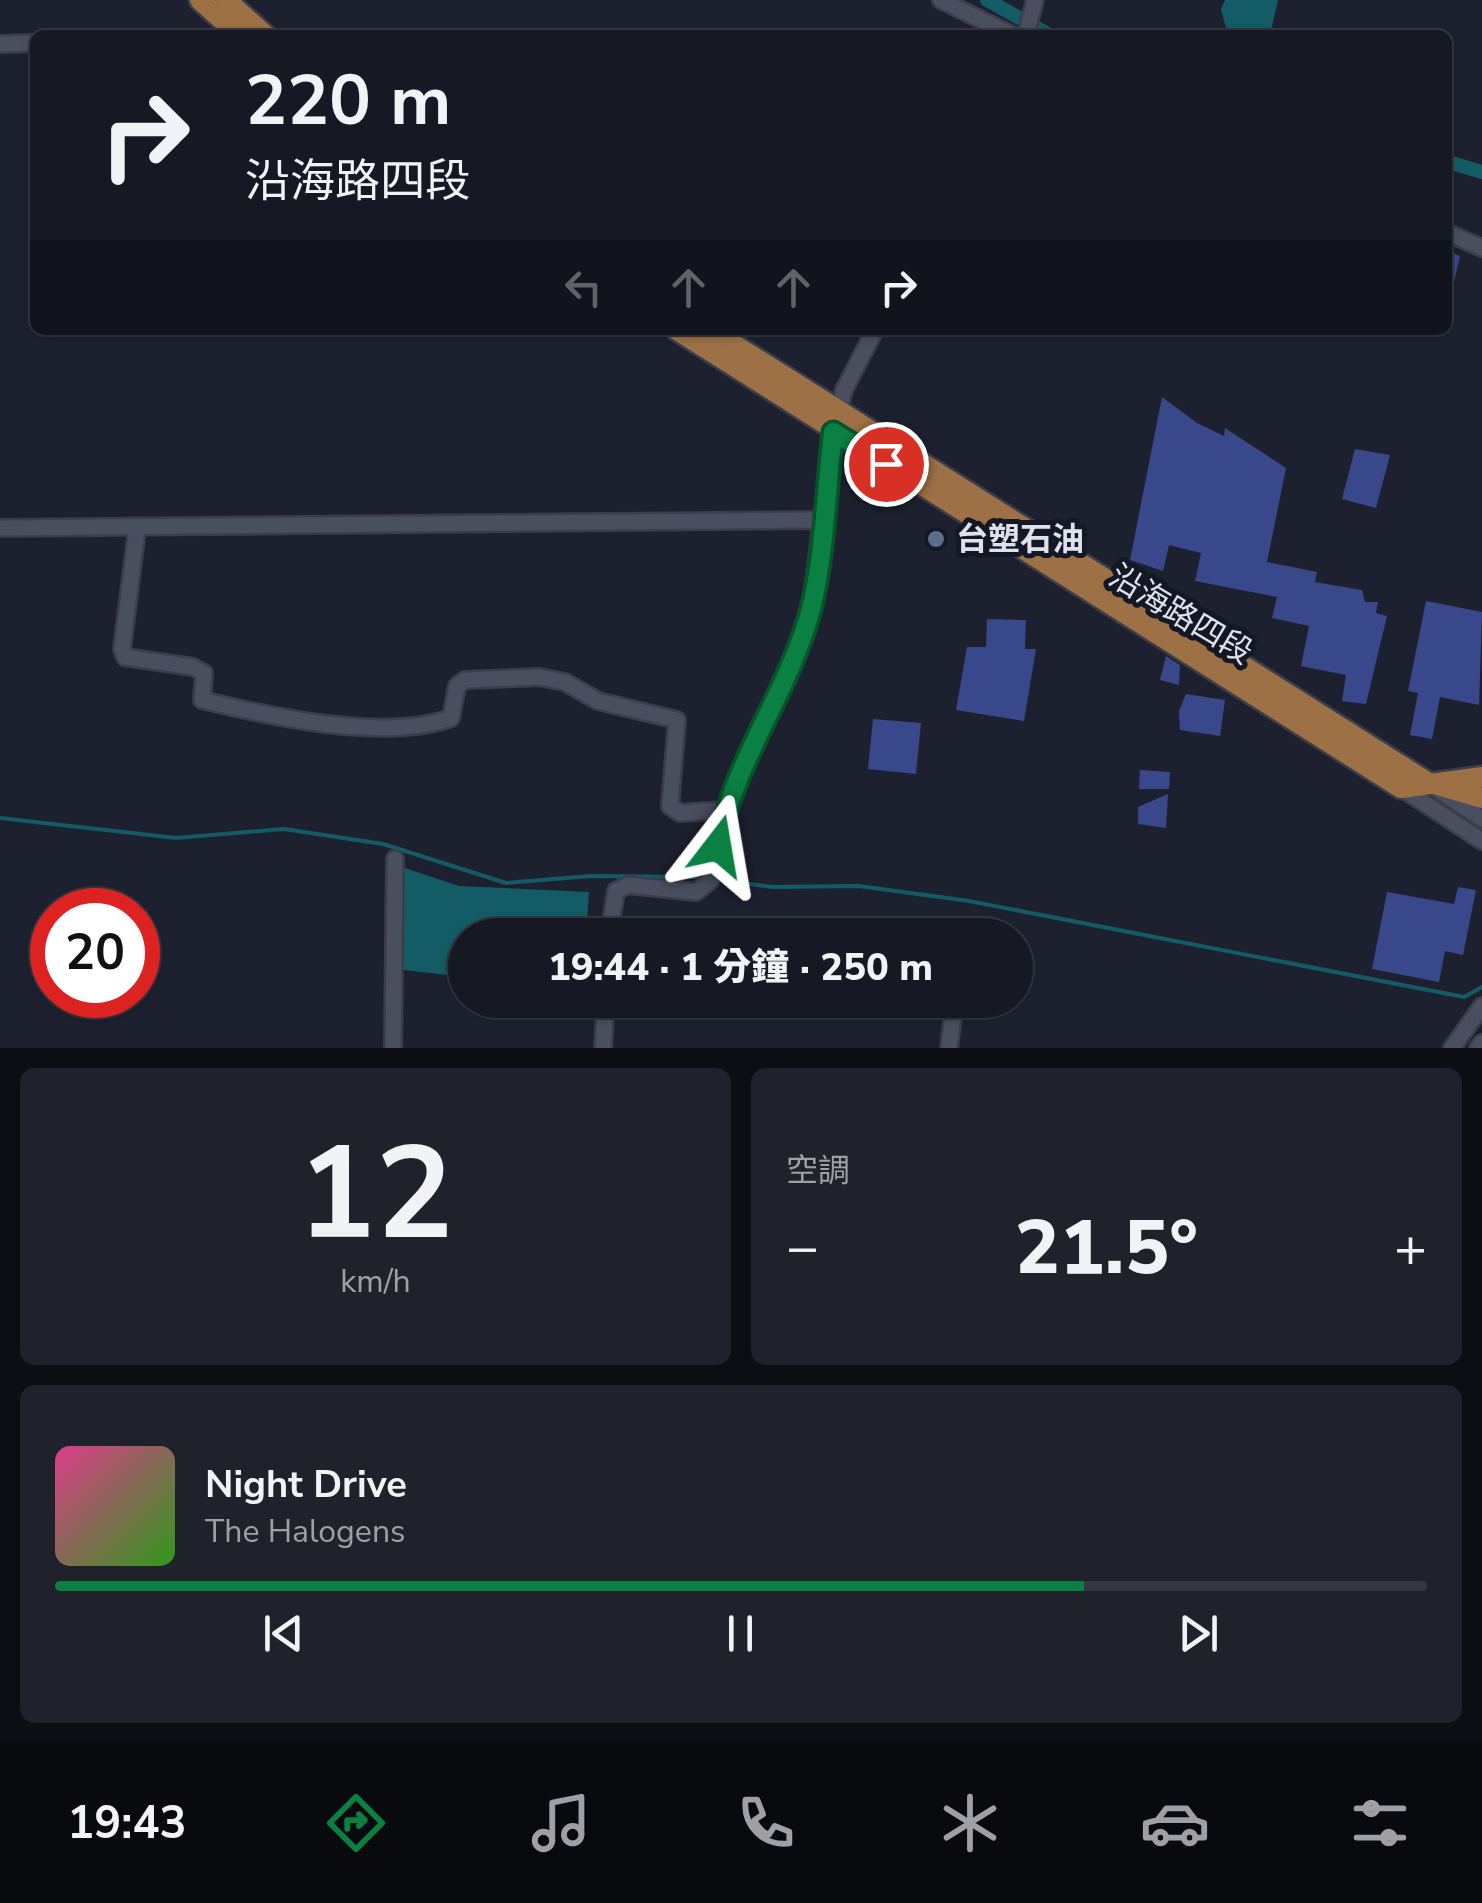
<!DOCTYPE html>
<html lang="zh-TW">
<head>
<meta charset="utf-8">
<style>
  :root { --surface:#161923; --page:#1f222b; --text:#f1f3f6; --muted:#9ea0a6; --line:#353841; --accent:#0b8043 }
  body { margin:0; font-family:"Nunito Sans","Noto Sans TC",sans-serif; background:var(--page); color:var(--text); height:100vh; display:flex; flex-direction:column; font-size:38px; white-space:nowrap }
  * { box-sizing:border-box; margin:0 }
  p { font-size:32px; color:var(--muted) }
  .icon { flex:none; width:55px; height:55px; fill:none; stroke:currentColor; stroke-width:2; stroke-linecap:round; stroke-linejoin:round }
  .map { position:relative; height:1048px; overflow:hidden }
  .details { display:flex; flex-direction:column; gap:20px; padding:20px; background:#0c0e13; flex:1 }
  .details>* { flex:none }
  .guide { position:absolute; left:30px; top:30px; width:1422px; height:305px; border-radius:15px; box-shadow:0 2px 8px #0004,0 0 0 2px var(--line); background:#161923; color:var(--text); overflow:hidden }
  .speed { position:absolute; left:30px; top:888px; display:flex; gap:20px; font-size:50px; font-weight:700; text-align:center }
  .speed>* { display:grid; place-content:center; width:130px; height:130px; border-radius:50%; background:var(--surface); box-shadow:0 2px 8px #0004,0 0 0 2px var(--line); line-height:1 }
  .speed .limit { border:15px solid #d22; background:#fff; color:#111 }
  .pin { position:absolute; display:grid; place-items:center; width:85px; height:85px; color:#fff; margin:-42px; border:5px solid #fff; border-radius:50%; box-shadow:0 2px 10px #0007 }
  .me { position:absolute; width:110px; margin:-55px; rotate:14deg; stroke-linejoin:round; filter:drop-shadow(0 0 8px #0008) }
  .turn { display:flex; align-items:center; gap:35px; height:210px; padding:0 50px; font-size:45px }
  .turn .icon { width:130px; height:130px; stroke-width:2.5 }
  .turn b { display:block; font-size:70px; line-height:85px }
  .lanes { display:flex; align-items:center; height:95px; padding:0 50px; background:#0003; justify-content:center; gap:50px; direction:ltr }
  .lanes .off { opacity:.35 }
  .big { font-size:75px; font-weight:800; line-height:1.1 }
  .details .tile { flex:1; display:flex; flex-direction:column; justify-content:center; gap:15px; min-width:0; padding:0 35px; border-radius:15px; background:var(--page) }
  .details .dial { align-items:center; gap:0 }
  .dial b { font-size:130px; line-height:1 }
  .song { display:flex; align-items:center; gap:30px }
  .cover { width:120px; height:120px; border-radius:15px; background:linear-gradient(135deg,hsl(330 70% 55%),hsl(110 70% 35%)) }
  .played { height:10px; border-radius:5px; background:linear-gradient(90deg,var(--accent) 75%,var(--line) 75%) }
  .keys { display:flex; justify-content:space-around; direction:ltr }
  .heat { display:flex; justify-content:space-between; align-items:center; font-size:55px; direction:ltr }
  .details .tiles { flex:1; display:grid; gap:20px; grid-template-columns:1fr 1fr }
  .tile:last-child { grid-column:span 2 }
  .trip { position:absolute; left:448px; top:918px; width:585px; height:100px; border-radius:50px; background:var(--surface); box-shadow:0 2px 8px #0004,0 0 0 2px var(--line); font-weight:800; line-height:100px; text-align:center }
  .tabs { display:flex; height:160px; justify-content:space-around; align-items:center; background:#090a0e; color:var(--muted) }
  .tabs .icon { width:70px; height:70px }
  .tabs .current { color:var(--accent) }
  .tabs b { font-size:45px; color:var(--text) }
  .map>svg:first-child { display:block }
  .water { fill:#145c65 }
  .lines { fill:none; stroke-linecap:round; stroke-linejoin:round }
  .stream { stroke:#145c65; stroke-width:4 }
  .canal { stroke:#145c65; stroke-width:14 }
  .building { fill:#39478b }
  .minor-casing { stroke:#3b3e49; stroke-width:20 }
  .major-casing { stroke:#3b3e49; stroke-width:25 }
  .minor { stroke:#4a4f5f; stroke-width:15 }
  .major { stroke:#9d7046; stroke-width:20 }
  .route-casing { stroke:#07532c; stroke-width:25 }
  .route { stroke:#0b8043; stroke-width:18 }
  .service-dot { fill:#5c6f8a; stroke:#141825; stroke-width:4 }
  .labels { text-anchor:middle; stroke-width:10; stroke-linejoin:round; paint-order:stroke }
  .poi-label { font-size:32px; font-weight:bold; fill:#dfe2ec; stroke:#141825; text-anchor:start }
  .street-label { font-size:32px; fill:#dfe2ec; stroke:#141825 }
</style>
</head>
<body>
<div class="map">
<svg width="1482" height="1048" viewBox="0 0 1482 1048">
  <rect width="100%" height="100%" fill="#1d212f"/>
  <!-- water -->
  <g class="water">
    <path d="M 1225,0 L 1278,0 L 1270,35 L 1226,28 L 1221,9 Z"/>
    <path d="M 399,866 L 459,886 L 589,892 L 586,935 L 465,935 L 465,977 L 395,969 Z"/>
  </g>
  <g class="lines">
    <!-- stream -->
    <g class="stream">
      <path d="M 0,818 L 176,838 L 284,829 L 383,844 L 506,883 L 591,876 L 700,877"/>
      <path d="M 722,880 L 772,887 L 859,886 L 969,901 L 1464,997 L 1482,987"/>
    </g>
    <!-- canal -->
    <g class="canal">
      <path d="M 987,0 L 1050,35"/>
      <path d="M 1448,162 L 1482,172"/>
    </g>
  </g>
  <!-- building -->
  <g class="building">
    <path d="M 1448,251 L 1460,256 L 1452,291 L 1448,290 Z"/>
    <path d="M 1162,397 L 1197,423 L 1224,436 L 1225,428 L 1286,468 L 1267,562 L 1317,572 L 1315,582 L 1362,590 L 1365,602 L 1378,602 L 1376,613 L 1387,616 L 1366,704 L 1342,701 L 1346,675 L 1301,666 L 1309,626 L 1272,618 L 1277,597 L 1195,581 L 1201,553 L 1169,545 L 1163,571 L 1130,560 Z"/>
    <path d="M 1355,449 L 1390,455 L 1376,508 L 1342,499 Z"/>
    <path d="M 1426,601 L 1482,612 L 1479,705 L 1440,697 L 1432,739 L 1410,735 L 1418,693 L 1408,691 Z"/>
    <path d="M 987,619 L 1026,620 L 1025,649 L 1036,649 L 1024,721 L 956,710 L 967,647 L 986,647 Z"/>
    <path d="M 1166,656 L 1180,665 L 1179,685 L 1160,680 Z"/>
    <path d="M 1186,694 L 1225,700 L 1220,736 L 1180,730 L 1179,711 Z"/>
    <path d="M 873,719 L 921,723 L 916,774 L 868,769 Z"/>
    <path d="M 1140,770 L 1170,772 L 1169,789 L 1139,789 Z"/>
    <path d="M 1168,794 L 1166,828 L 1138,824 L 1138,807 Z"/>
    <path d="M 1458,887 L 1476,890 L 1463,955 L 1445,951 L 1439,982 L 1372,969 L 1387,892 L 1454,904 Z"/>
  </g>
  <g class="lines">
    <defs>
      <g id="minor">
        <path d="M 941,0 L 1012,35"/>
        <path d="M 1026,35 L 1035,0"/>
        <path d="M 0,44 L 35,43"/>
        <path d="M 1448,233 L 1482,248"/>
        <path d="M 0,528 L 822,520"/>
        <path d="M 137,530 L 122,649 L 125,657 L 193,667 L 204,673 L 202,700 C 268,716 384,742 451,718 L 457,686 L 465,680 L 539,677 L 565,682 L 598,701 L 677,720 L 670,806 L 680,813 L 724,810"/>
        <path d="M 1401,788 L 1482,841"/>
        <path d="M 1440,791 L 1482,819"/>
        <path d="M 609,935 L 616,891 L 628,885 L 696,892 L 710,881 L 724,810 L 783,685 L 811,607 L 833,432 L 844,390 L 875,330"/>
        <path d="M 393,1048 L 395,859"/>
        <path d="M 603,1048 L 606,1000"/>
        <path d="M 949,1048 L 955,1000"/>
        <path d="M 1452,1048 L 1482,1006"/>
        <path d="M 1478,1048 L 1482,1043"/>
      </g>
      <g id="major">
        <path d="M 200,0 L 239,35"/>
        <path d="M 226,0 L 265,35"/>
        <path d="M 677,330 L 1401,788 L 1482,777"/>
        <path d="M 711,330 L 1427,782 L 1482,798"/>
      </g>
    </defs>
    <!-- minor casing -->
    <use href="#minor" class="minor-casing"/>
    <!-- major casing -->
    <use href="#major" class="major-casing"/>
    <!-- minor -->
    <use href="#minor" class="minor"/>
    <!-- major -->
    <use href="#major" class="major"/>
  </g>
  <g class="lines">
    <defs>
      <path id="route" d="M 718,846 C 733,762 789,692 811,609 C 825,553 826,490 833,432 L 886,464"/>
    </defs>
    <!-- route casing -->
    <use href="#route" class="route-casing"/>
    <!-- route -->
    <use href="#route" class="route"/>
  </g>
  <!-- markers -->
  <circle class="service-dot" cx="936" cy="539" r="10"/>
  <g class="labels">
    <!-- poi labels -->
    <g class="poi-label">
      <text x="956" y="550">台塑石油</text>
    </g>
    <!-- street labels -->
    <g class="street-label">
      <text transform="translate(1181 614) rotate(31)" y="11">沿海路四段</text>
    </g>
  </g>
</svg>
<div class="speed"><div class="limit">20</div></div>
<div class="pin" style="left:886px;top:464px;background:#d93025"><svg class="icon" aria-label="arrive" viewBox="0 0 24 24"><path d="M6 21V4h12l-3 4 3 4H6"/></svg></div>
<svg class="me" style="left:718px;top:846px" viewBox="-20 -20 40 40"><path d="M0-17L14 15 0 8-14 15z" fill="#0b8043" stroke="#fff" stroke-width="4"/></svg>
<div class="trip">19:44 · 1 分鐘 · 250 m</div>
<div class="guide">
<div class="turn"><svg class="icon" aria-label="right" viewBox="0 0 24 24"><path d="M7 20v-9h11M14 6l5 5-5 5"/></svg><div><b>220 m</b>沿海路四段</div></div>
<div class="lanes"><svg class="icon off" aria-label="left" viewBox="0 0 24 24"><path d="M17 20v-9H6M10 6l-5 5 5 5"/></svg><svg class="icon off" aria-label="ahead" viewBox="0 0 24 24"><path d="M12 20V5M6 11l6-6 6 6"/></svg><svg class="icon off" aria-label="ahead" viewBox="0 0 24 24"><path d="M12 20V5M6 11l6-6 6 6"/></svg><svg class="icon" aria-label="right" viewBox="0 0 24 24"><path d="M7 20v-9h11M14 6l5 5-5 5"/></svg></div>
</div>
</div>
<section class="details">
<div class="tiles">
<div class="tile dial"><b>12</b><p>km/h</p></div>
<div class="tile"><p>空調</p>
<div class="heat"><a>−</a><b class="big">21.5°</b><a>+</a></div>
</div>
<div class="tile">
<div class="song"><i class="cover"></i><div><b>Night Drive</b><p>The Halogens</p></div></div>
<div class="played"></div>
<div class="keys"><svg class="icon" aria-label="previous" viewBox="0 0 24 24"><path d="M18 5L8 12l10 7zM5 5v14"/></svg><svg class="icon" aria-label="pause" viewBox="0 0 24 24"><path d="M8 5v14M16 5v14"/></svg><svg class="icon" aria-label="next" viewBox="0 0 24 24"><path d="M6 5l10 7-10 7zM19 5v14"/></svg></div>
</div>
</div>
</section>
<nav class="tabs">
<b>19:43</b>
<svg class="icon current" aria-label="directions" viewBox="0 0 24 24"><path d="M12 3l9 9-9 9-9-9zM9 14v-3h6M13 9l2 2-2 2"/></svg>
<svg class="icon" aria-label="music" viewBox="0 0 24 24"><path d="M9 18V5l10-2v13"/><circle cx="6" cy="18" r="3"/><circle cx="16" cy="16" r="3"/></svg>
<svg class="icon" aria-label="phone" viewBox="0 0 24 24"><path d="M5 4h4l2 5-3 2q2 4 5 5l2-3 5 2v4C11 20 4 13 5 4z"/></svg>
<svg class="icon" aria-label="climate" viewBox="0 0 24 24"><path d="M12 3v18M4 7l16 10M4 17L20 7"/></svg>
<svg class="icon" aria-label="car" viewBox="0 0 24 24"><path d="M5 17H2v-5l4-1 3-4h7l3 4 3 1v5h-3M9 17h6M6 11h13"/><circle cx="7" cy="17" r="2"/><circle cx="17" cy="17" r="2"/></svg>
<svg class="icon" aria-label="filters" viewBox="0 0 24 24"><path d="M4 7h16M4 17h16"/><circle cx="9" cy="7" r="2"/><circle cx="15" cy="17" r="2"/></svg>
</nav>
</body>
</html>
